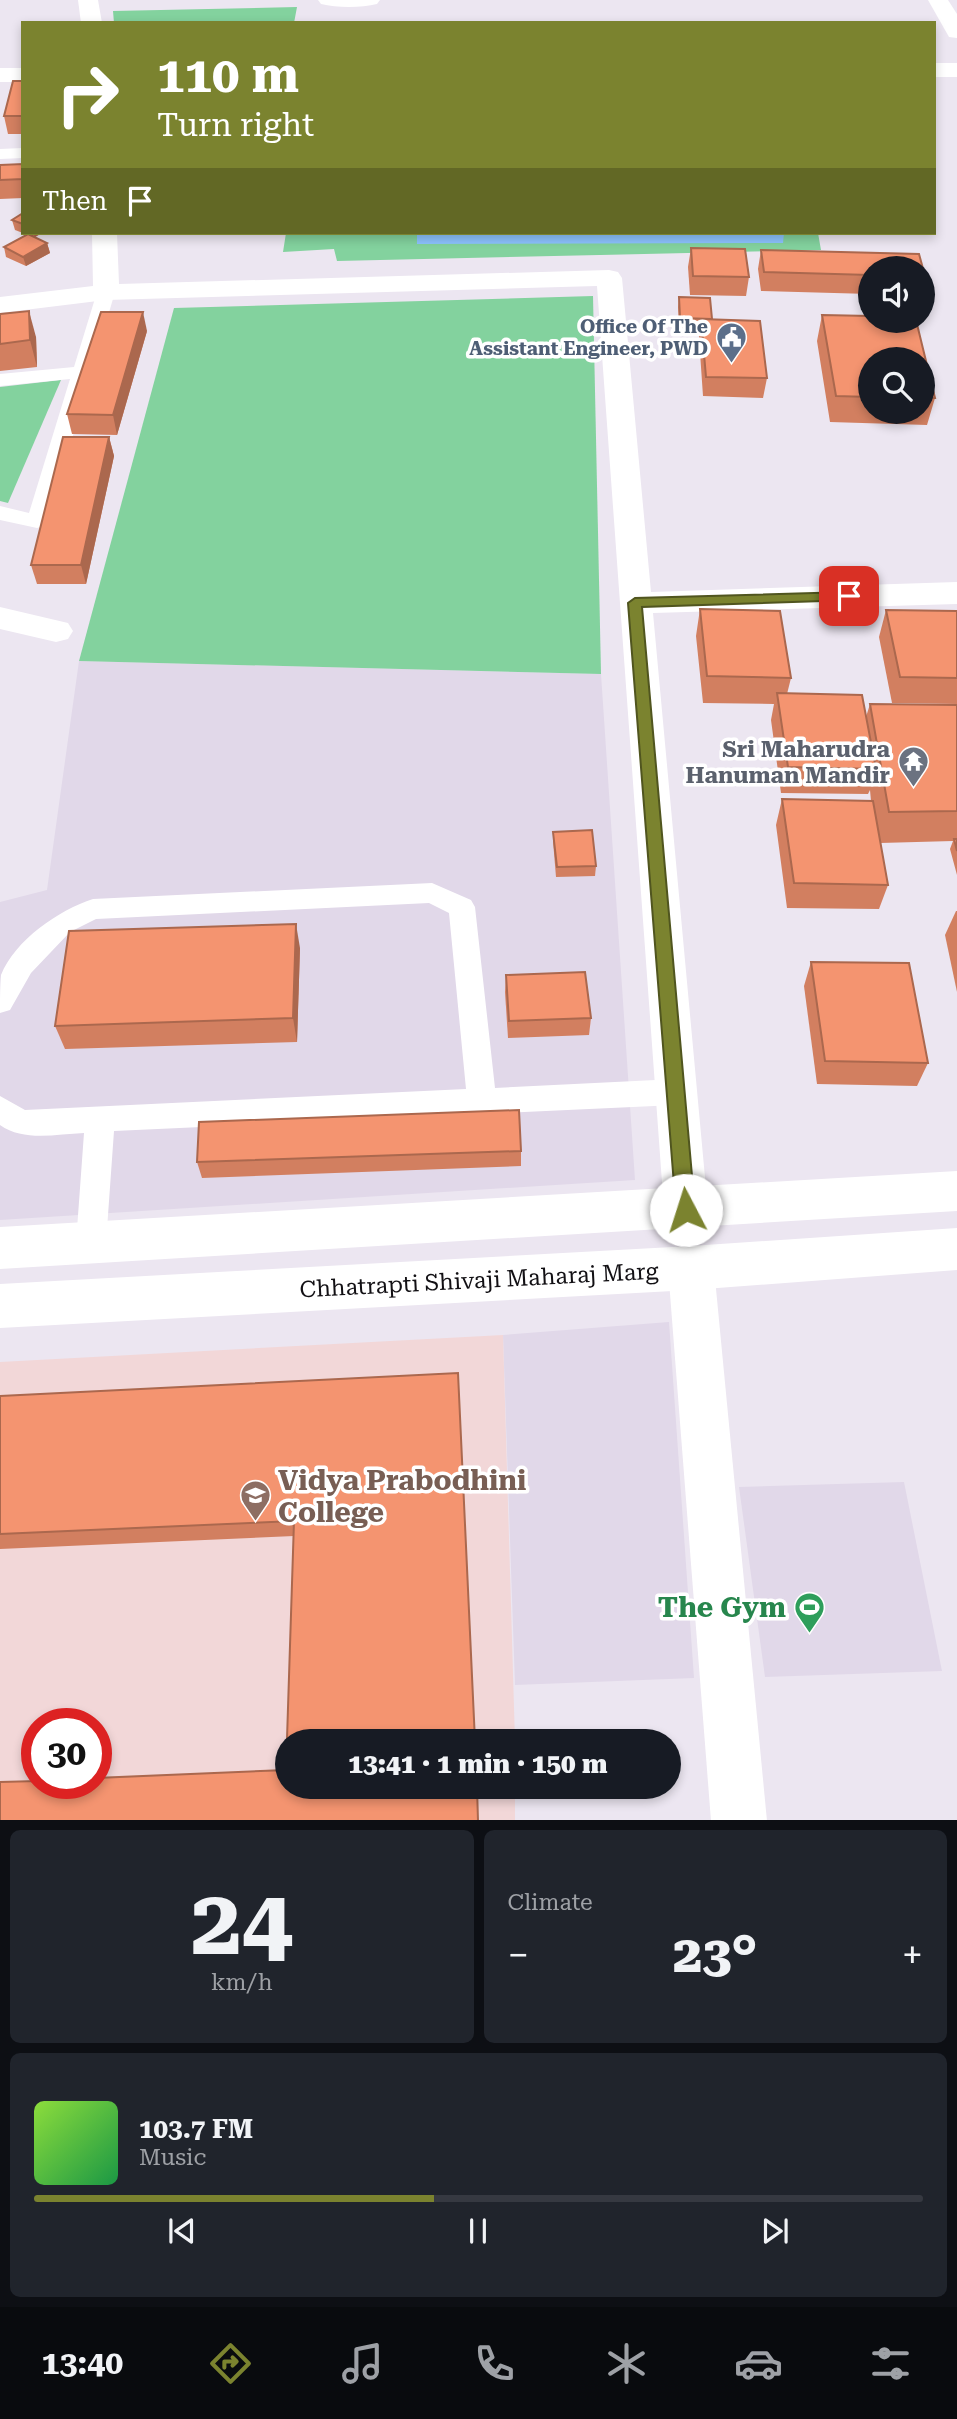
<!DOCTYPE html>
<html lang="en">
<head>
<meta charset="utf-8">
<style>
  :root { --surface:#171b24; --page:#20242c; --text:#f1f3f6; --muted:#9ea1a6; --line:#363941; --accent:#7b832f }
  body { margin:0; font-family:"Roboto Serif",serif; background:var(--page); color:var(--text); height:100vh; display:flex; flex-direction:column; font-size:26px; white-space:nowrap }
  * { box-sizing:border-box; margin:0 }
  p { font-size:23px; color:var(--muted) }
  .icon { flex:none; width:38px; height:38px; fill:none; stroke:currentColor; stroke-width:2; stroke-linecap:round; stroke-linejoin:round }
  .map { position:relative; height:1820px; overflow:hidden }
  .drawer { display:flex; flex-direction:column; gap:10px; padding:10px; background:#0d0f14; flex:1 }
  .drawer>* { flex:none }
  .hud { position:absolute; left:21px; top:21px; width:915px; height:214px; border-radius:0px; box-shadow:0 4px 10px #0003; background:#7b832f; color:#fff; overflow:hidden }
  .buttons { position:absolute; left:858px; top:256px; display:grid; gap:14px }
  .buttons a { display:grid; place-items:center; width:77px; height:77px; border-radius:50%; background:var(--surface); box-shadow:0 4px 10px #0003; font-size:35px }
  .speed { position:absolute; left:21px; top:1708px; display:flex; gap:14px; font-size:35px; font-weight:700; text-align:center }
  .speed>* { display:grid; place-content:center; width:91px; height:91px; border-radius:50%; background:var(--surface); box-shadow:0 4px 10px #0003; line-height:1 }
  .speed .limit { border:10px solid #d22; background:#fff; color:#111 }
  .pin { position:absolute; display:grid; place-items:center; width:60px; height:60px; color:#fff; margin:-30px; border-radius:14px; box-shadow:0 4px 10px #0006 }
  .me { position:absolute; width:77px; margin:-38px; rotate:355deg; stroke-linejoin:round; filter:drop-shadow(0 0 5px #0008) }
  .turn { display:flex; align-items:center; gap:24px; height:147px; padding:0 21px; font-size:32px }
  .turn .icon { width:91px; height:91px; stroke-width:2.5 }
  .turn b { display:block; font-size:49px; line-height:60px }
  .then { display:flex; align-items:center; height:66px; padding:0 21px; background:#0003; gap:14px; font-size:26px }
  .big { font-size:52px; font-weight:800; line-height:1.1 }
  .drawer .tile { flex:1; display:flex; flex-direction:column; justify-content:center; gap:10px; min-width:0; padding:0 24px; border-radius:10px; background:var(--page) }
  .drawer .dial { align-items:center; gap:0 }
  .dial b { font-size:91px; line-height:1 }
  .song { display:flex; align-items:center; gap:21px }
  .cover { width:84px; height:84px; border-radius:10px; background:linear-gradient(135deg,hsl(90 70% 55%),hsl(140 70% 35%)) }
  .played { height:7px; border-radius:4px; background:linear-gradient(90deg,var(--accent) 45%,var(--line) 45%) }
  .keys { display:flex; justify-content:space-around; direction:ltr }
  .heat { display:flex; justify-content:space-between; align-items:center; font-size:38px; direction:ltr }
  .drawer .tiles { flex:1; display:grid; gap:10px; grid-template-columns:1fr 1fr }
  .tile:last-child { grid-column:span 2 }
  .trip { position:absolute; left:275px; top:1729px; width:406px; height:70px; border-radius:35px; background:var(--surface); box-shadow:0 4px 10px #0003; font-weight:800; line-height:70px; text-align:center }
  .tab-bar { display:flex; height:112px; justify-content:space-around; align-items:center; background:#090b0e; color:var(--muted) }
  .tab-bar .icon { width:49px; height:49px }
  .tab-bar .selected { color:var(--accent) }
  .tab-bar b { font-size:32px; color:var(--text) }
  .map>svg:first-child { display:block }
  .built { fill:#e1d8e9 }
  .education { fill:#f2d7d8; fill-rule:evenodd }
  .green { fill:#83d29e }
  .water { fill:#8dc3fe }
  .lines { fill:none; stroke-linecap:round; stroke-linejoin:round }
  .service { fill:#fff; fill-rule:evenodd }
  .minor { fill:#fff; fill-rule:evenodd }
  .tertiary { fill:#fff; fill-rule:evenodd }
  .wall { fill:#d27f60; fill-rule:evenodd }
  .shaded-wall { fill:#ab684e }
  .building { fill:#f49470; stroke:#ab684e; stroke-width:2 }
  .route { fill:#7b832f; stroke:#50551f; stroke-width:2 }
  .labels { text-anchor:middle; stroke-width:7; stroke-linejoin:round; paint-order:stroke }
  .far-service-label { font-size:19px; font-weight:bold; fill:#4e5e75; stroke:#fff; text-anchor:end }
  .worship-label { font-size:23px; font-weight:bold; fill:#5b616d; stroke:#fff; text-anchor:end }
  .street-label { font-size:23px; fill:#121014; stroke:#fff }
  .near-education-label { font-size:28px; font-weight:bold; fill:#785e54; stroke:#fff; text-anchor:start }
  .near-leisure-label { font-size:28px; font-weight:bold; fill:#27864d; stroke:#fff; text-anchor:end }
</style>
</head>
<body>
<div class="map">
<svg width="957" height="1821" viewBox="0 0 957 1821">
  <rect width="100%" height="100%" fill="#ece6f1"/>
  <!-- built -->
  <g class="built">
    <path d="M 79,661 L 601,674 L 635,1180 L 0,1220 L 0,902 L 47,890 Z"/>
    <path d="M 669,1322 L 694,1678 L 515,1685 L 503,1335 Z"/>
    <path d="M 904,1482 L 942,1671 L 765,1677 L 739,1487 Z"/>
  </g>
  <!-- education -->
  <path class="education" d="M 503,1335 L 515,1741 L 287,1741 L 287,1787 L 515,1787 L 515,1820 L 0,1821 L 0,1362 ZM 37,1724 L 96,1724 L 96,1783 L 37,1783 Z"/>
  <!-- green -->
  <g class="green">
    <path d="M 297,7 L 294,23 L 114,23 L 113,11 Z"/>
    <path d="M 286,233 L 818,233 L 821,250 L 337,261 L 334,249 L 283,252 Z"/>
    <path d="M 593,296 L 601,674 L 79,661 L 174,308 Z"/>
    <path d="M 61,380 L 8,503 L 0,501 L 0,387 Z"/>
  </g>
  <!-- water -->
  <path class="water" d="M 417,233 L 784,233 L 783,243 L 417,244 Z"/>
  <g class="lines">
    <!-- service -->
    <g class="service">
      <path d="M 23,148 L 23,158 L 0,159 L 0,149 Z"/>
      <path d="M 106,287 L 115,292 L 48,521 L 44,526 L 37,528 L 0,520 L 0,506 L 29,513 L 70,379 L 0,386 L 0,374 L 74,367 L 97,292 Z"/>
      <path d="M 432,883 L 471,900 L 475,907 L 495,1088 L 676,1079 L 686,1083 L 690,1092 L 686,1101 L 676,1105 L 114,1131 L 106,1243 L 102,1253 L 91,1257 L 80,1253 L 76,1243 L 84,1133 C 56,1134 24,1142 0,1125 L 0,1096 L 25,1110 L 466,1089 L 449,913 L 429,903 L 96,919 L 70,932 L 31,973 L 10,1010 L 0,1013 C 0,1002 0,985 1,975 C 15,940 59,910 93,899 Z"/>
    </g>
    <!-- minor -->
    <g class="minor">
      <path d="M 78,0 L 98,0 L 102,23 L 81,23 Z"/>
      <path d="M 318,0 L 380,0 L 377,4 C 361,8 337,8 321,4 Z"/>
      <rect x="934" y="63" width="23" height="14"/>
      <rect x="0" y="68" width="23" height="14"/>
      <path d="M 92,233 L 117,233 L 119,284 L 609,270 L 618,272 L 622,278 L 651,592 L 957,582 L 957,604 L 653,613 L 708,1210 L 702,1224 L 686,1230 L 670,1224 L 664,1210 L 597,286 L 106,300 L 0,313 L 0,297 L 93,286 Z"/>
      <path d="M 0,607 L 68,623 L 73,631 L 68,639 L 56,642 L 0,629 Z"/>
      <path d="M 691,1246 L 707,1253 L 714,1268 L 767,1821 L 711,1821 L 668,1268 L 675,1253 Z"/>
    </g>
    <!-- tertiary -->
    <g class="tertiary">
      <path d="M 928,0 L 948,0 L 957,14 L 957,38 L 949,37 Z"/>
      <path d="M 957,1171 L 957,1211 L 0,1269 L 0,1227 Z"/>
      <path d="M 957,1228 L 957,1270 L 691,1290 L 0,1328 L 0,1284 L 691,1246 Z"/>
    </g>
  </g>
  <!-- wall -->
  <g class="wall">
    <path d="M 23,81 L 23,134 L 8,134 L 4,116 Z"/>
    <path d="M 23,164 L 23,198 L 0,199 L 0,165 Z"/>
    <path d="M 23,213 L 23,233 L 15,230 L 12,220 Z"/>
    <path d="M 23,233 L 42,233 L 35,237 L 47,243 L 50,253 L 26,266 L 6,257 L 4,247 L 27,234 Z"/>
    <path d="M 691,248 L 749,277 L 746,296 L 690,295 L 688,267 Z"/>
    <path d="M 761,250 L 919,254 L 925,276 L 922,285 L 922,268 L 870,268 L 870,294 L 761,291 L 758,269 Z"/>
    <path d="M 679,297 L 712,319 L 767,378 L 763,398 L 703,396 L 699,338 L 700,329 L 679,328 L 678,307 Z"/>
    <path d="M 0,314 L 36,337 L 37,367 L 0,371 Z"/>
    <path d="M 822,315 L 870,316 L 870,320 L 916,320 L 935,398 L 927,425 L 830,422 L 817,341 ZM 870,359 L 922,359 L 922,411 L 870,411 Z"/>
    <path d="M 147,331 L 117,435 L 72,434 L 67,414 Z"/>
    <path d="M 109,437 L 114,456 L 86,584 L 37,584 L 31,565 Z"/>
    <path d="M 700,609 L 791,678 L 787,694 L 866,717 L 870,704 L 957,705 L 957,875 L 950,849 L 953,841 L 880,843 L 888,885 L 879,909 L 787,908 L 776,825 L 782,799 L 871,801 L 870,790 L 868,794 L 781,793 L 771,720 L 774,704 L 703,703 L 696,636 Z"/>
    <path d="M 886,610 L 957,611 L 957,704 L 892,703 L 879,637 Z"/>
    <path d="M 553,832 L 596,866 L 595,876 L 556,877 L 553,841 Z"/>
    <path d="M 956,911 L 957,911 L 957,992 L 945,935 Z"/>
    <path d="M 300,948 L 297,1042 L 65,1049 L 55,1026 Z"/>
    <path d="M 811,962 L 928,1063 L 917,1086 L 817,1084 L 804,986 Z"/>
    <path d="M 506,975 L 591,1018 L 589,1035 L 508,1038 L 505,992 Z"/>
    <path d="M 521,1151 L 521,1166 L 202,1178 L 197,1162 Z"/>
    <path d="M 458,1373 L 286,1770 L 294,1536 L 0,1549 L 0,1396 Z"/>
  </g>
  <!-- shaded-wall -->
  <g class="shaded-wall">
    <path d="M 33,233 L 42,233 L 35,237 Z"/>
    <path d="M 47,243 L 50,253 L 26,266 L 23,257 Z"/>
    <path d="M 29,311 L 36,337 L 37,367 L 30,340 Z"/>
    <path d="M 143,312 L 147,331 L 117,435 L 113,415 Z"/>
    <path d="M 109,437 L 114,456 L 86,584 L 81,565 Z"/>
    <path d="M 296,924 L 300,948 L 297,1042 L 293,1018 Z"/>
  </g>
  <!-- building -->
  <g class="building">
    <path d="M 13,81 L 23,81 L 23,116 L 4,116 Z"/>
    <path d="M 23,164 L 23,179 L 0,180 L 0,165 Z"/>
    <path d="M 23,213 L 23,224 L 12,220 Z"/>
    <path d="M 28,234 L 47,243 L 23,257 L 4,247 Z"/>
    <path d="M 691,248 L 745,249 L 749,277 L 693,276 Z"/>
    <path d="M 761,250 L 919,254 L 925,276 L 922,276 L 922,268 L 870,268 L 870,275 L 764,272 Z"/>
    <path d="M 679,297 L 710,298 L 712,319 L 680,318 Z"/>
    <path d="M 29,311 L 30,340 L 0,344 L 0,314 Z"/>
    <path d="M 101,312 L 143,312 L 113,415 L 67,414 Z"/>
    <path d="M 822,315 L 870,316 L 870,320 L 916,320 L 935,398 L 922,398 L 922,359 L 870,359 L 870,397 L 836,396 Z"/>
    <path d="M 701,319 L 760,321 L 767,378 L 706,377 Z"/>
    <path d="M 63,437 L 109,437 L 81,565 L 31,565 Z"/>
    <path d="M 700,609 L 780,611 L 791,678 L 707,676 Z"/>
    <path d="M 886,610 L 957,611 L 957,678 L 900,677 Z"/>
    <path d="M 777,693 L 862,695 L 876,769 L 788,767 Z"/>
    <path d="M 870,704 L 957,705 L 957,811 L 889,812 Z"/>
    <path d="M 782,799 L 873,801 L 888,885 L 794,883 Z"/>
    <path d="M 592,830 L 596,866 L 557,867 L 553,832 Z"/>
    <path d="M 954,839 L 957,839 L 957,851 Z"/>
    <path d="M 296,924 L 293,1018 L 55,1026 L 69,931 Z"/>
    <path d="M 811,962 L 909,963 L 928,1063 L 825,1061 Z"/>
    <path d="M 585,972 L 591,1018 L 509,1021 L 506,975 Z"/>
    <path d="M 519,1110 L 521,1151 L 197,1162 L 199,1122 Z"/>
    <path d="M 458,1373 L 475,1741 L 287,1741 L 287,1787 L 477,1787 L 478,1821 L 0,1821 L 0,1782 L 37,1781 L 37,1783 L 96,1783 L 96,1778 L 286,1770 L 294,1521 L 0,1534 L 0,1396 Z"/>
  </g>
  <!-- route -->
  <path class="route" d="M 849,592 L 856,596 L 854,600 L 642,607 L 695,1210 L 692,1216 L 686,1218 L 679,1216 L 676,1210 L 628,603 L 635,598 Z"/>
  <!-- icons -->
  <defs>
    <symbol id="civic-pin" viewBox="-11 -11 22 30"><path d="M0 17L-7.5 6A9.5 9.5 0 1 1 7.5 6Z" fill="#5c6f8a" stroke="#fff"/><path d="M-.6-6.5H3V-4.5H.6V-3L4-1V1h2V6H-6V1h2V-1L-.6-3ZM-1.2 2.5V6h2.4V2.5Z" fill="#fff"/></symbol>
    <symbol id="temple-pin" viewBox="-11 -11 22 30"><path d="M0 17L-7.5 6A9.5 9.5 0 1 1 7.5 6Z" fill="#6b7280" stroke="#fff"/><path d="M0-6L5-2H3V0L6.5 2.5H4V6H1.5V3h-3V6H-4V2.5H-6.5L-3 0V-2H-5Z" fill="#fff"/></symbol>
    <symbol id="university-pin" viewBox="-11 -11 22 30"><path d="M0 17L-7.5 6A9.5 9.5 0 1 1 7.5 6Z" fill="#8d6e63" stroke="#fff"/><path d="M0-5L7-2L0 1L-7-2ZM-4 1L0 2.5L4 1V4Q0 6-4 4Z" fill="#fff"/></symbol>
    <symbol id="stadium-pin" viewBox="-11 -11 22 30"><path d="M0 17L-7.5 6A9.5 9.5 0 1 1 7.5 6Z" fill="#2e9e5b" stroke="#fff"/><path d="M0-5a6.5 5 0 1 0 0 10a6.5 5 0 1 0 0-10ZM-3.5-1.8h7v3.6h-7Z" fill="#fff"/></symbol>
  </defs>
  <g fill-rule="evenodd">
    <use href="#civic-pin" x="714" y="320" width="35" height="47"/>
    <use href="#temple-pin" x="896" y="744" width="35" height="47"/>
    <use href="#university-pin" x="238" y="1478" width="35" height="47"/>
    <use href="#stadium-pin" x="792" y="1590" width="35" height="47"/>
  </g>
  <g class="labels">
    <!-- far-service labels -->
    <g class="far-service-label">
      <text x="708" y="333">Office Of The<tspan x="708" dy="22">Assistant Engineer, PWD</tspan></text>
    </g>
    <!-- worship labels -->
    <g class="worship-label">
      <text x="890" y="757">Sri Maharudra<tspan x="890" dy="26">Hanuman Mandir</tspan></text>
    </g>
    <!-- street labels -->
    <g class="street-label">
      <text transform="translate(479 1280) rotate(-3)" y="8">Chhatrapti Shivaji Maharaj Marg</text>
    </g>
    <!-- near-education labels -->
    <g class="near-education-label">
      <text x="278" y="1490">Vidya Prabodhini<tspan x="278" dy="32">College</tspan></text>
    </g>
    <!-- near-leisure labels -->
    <g class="near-leisure-label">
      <text x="786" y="1617">The Gym</text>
    </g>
  </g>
</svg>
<div class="buttons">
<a><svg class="icon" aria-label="sound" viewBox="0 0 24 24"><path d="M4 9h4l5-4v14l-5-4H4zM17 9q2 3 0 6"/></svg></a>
<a><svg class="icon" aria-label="search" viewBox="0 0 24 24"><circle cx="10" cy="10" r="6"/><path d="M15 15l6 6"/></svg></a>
</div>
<div class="speed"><div class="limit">30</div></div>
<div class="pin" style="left:849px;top:596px;background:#d93025"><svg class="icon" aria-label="arrive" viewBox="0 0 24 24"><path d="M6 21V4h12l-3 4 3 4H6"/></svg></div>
<svg class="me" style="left:686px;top:1210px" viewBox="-20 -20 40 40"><circle r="19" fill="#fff"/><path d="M0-13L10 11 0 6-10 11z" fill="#7b832f"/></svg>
<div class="trip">13:41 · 1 min · 150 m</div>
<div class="hud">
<div class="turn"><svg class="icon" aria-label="right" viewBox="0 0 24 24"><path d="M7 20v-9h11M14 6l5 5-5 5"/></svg><div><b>110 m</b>Turn right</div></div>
<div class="then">Then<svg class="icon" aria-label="arrive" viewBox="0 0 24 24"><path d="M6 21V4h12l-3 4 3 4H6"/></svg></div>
</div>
</div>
<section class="drawer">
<div class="tiles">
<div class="tile dial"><b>24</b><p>km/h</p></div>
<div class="tile"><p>Climate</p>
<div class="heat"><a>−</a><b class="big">23°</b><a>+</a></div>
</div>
<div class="tile">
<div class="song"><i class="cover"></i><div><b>103.7 FM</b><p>Music</p></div></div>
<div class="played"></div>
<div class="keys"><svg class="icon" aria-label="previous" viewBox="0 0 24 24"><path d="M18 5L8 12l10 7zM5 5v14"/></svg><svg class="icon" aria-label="pause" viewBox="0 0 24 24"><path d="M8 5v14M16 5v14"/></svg><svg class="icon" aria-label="next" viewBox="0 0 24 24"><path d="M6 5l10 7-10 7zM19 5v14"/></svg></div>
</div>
</div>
</section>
<nav class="tab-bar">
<b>13:40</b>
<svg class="icon selected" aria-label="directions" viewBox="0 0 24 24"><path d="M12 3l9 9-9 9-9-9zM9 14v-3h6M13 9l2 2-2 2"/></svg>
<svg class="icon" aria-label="music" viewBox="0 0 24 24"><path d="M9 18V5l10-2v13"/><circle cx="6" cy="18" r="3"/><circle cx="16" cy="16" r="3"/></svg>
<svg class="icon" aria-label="phone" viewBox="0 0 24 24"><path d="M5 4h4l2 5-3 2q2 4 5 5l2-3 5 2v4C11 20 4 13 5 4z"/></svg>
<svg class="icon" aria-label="climate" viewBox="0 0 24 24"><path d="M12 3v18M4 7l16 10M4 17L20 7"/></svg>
<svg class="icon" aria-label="car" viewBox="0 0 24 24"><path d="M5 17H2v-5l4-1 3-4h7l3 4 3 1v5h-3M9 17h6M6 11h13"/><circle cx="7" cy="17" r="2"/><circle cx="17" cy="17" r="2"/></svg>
<svg class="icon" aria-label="filters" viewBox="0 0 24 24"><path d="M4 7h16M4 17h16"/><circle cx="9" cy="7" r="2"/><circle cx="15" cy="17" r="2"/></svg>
</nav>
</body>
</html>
